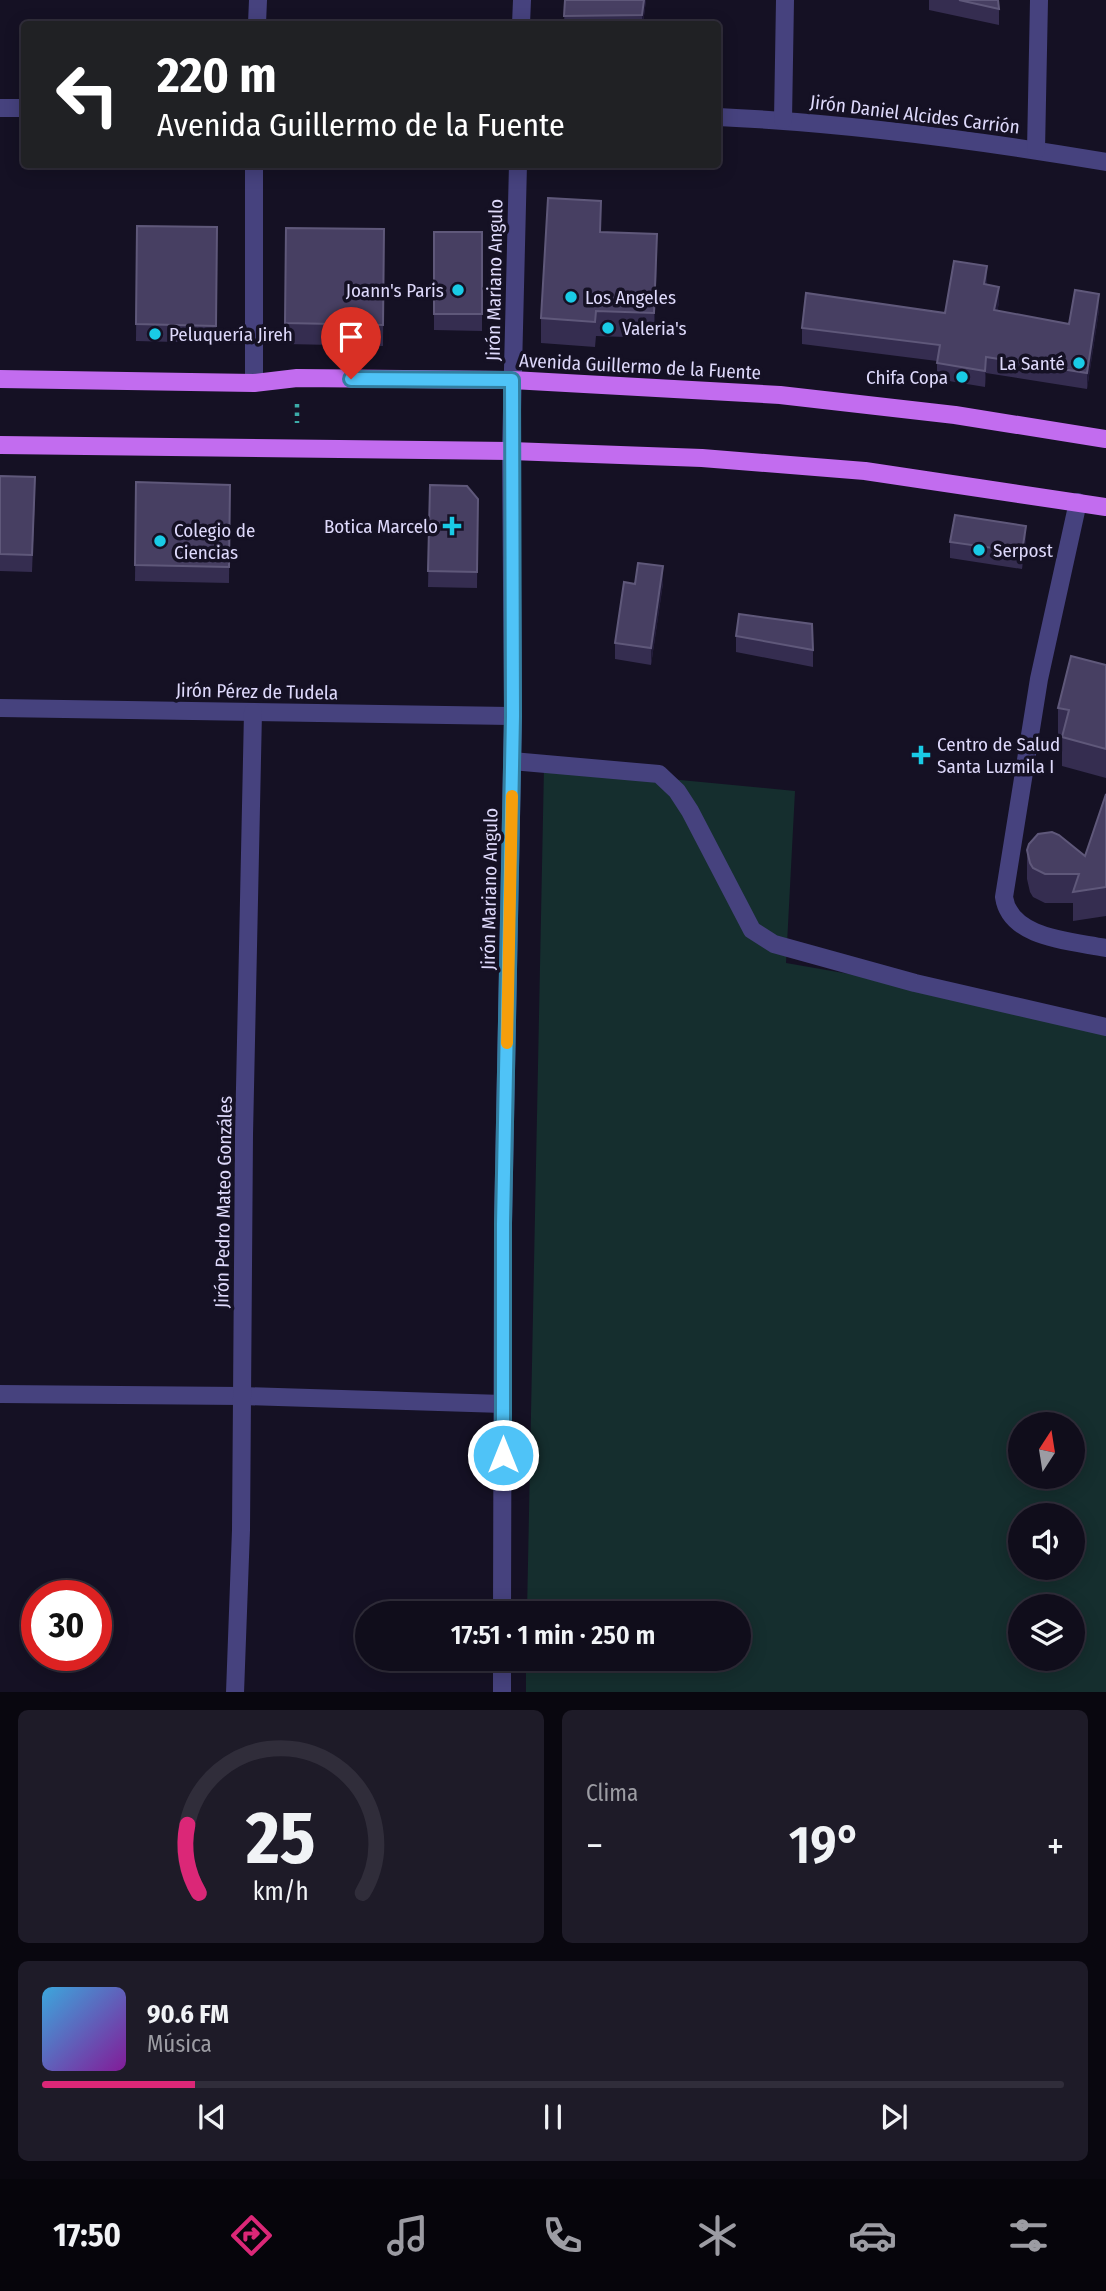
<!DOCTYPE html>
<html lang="es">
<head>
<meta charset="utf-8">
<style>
  :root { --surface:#100d1b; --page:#1e1b28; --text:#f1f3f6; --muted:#9c9ca3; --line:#302d3a; --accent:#db2777 }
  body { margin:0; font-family:"Fira Sans Condensed",sans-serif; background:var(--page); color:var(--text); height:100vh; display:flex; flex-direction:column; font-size:26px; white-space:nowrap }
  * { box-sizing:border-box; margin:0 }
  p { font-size:23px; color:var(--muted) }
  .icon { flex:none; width:38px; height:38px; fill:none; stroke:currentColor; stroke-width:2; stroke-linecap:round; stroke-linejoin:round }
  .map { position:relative; height:1692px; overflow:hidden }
  .drawer { display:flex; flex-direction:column; gap:18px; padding:18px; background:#09070f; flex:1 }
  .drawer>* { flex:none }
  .hud { position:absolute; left:21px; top:21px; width:700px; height:147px; border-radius:7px; box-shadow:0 4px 18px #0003,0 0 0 2px var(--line); background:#202124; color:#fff; overflow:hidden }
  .needle { width:46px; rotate:12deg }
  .fabs { position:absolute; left:1008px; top:1412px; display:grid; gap:14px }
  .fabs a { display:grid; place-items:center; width:77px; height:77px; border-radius:50%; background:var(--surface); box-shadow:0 4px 18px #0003,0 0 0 2px var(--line); font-size:35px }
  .speed { position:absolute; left:21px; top:1580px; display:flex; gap:14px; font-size:35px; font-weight:700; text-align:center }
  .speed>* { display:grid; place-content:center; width:91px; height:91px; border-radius:50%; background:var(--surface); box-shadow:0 4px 18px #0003,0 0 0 2px var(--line); line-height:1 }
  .speed .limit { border:10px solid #d22; background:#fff; color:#111 }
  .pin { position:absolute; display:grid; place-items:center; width:60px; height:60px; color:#fff; margin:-72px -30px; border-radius:50% 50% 50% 0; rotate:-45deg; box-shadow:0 0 7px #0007 }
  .pin .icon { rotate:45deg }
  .me { position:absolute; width:77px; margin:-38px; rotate:0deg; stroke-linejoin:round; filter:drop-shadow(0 0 5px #0008) }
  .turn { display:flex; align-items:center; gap:24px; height:147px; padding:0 21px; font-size:32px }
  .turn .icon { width:91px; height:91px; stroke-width:2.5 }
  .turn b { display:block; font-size:49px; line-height:60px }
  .big { font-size:52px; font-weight:600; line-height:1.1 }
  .drawer .tile { flex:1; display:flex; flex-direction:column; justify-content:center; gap:10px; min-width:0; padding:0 24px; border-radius:10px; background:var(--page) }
  .drawer .dial { align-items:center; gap:0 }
  .dial svg { height:182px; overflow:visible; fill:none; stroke:var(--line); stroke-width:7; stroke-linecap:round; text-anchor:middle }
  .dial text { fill:var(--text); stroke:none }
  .song { display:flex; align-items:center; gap:21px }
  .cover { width:84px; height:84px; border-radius:10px; background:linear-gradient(135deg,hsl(200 70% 55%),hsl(290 70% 35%)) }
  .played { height:7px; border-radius:4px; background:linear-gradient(90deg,var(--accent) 15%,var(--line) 15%) }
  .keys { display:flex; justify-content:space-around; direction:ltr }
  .heat { display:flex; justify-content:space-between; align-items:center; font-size:38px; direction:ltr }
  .drawer .tiles { flex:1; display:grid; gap:18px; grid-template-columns:1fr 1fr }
  .tile:last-child { grid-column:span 2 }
  .trip { position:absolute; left:355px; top:1601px; width:396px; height:70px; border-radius:35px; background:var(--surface); box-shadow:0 4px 18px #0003,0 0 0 2px var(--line); font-weight:600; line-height:70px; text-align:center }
  .tab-bar { display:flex; height:112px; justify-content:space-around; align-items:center; background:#06050b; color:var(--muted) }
  .tab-bar .icon { width:49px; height:49px }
  .tab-bar .active { color:var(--accent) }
  .tab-bar b { font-size:32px; color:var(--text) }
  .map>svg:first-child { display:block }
  .green { fill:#152e2e; fill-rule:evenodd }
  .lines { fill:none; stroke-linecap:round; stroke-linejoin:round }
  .path { stroke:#3caba8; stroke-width:4.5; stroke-dasharray:3.5 5; stroke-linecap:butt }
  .minor { stroke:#46427e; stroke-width:18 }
  .major { stroke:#c26cef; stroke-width:18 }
  .wall { fill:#352d50 }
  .shaded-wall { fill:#201a37 }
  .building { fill:#473f62; stroke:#5f587a; stroke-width:2 }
  .route-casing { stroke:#337fa1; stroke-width:18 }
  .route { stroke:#4fc3f7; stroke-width:12 }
  .slow { stroke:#f59e0b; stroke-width:12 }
  .poi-dot { fill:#19cbe6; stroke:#151124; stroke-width:2.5 }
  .labels { text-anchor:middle; stroke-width:7; stroke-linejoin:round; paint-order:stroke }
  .street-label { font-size:19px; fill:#ded9fb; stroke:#151124 }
  .poi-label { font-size:19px; fill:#ded9fb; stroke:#151124; text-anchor:start }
</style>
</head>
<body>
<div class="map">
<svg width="1106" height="1693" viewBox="0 0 1106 1693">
  <rect width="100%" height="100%" fill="#151124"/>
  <!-- green -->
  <path class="green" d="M 544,767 L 795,791 L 786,963 L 901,983 L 1106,1031 L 1106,1692 L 526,1693 L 526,1659 L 738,1659 L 738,1614 L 527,1613 ZM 1020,1424 L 1073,1424 L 1073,1477 L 1020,1477 ZM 1020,1516 L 1073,1516 L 1073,1568 L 1020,1568 ZM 1020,1606 L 1073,1606 L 1073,1659 L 1020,1659 Z"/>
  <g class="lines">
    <!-- path -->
    <path class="path" d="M 297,404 L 297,423"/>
    <!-- minor -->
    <g class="minor">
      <path d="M 257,24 L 258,0"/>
      <path d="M 521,24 L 522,0"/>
      <path d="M 0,108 L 24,108"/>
      <path d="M 718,117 C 848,123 977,140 1106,162"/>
      <path d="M 783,120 L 785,0"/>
      <path d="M 1036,150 L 1039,0"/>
      <path d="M 254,383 L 254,164"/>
      <path d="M 1078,502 L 1039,679 L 1004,897 C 1010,939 1072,941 1106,948"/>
      <path d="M 0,708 L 513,716"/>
      <path d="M 512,761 L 659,774 L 677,791 L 690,811 L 752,930 L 774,944 L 915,983 L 1106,1027"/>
      <path d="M 0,1394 L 242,1396 L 503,1404"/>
      <path d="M 502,1614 L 503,1224 L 513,716 L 511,451 L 518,164"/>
      <path d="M 235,1693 L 241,1530 L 244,1135 L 253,712"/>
      <path d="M 502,1693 L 502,1659"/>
    </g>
    <!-- major -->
    <g class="major">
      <path d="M 0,379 L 254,383 L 297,378 L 512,380 L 780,395 L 955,415 L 1106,439"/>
      <path d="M 0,445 L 511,451 L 702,458 L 865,471 L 1106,507"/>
    </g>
  </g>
  <!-- wall -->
  <g class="wall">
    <path d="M 565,0 L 646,0 L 643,24 L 564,24 Z"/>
    <path d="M 929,0 L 998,0 L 999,9 L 999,25 L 929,10 Z"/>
    <path d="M 137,226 L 217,227 L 216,343 L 136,341 Z"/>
    <path d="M 286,228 L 384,229 L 383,346 L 285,344 Z"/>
    <path d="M 434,232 L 482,232 L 482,331 L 434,330 Z"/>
    <path d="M 601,232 L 657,259 L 654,338 L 596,336 L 595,347 L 541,343 L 541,318 Z"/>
    <path d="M 987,282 L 987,285 L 999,303 L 997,311 L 1069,324 L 1099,310 L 1087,389 L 986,373 L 985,387 L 937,379 L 937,361 L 802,344 L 802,328 L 945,313 Z"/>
    <path d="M 0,476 L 35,494 L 32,572 L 0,571 Z"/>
    <path d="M 136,482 L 230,485 L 229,583 L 135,581 Z"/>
    <path d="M 430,485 L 478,499 L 477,588 L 428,587 Z"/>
    <path d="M 950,542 L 1026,543 L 1022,569 L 950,558 Z"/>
    <path d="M 663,583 L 651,665 L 615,659 L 615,643 L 635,584 Z"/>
    <path d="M 736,636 L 813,650 L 813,667 L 736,652 Z"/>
    <path d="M 1106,665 L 1106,778 L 1062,766 L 1062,737 L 1058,736 L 1058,708 Z"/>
    <path d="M 1106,793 L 1106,916 L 1073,921 L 1073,903 L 1045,903 L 1033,897 L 1030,892 L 1027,879 L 1027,850 L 1085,856 Z"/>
  </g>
  <!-- shaded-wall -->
  <g class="shaded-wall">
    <path d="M 644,0 L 646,0 L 643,24 L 642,24 L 642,15 Z"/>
    <path d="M 657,234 L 657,259 L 654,338 L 654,313 Z"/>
    <path d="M 987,266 L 987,282 L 984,301 L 984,284 Z"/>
    <path d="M 999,287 L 999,303 L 994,326 L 994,310 Z"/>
    <path d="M 1099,294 L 1099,310 L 1087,389 L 1087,373 Z"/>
    <path d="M 986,357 L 986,373 L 985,387 L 985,371 Z"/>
    <path d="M 1026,526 L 1026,543 L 1022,569 L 1022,552 Z"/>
    <path d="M 663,566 L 663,583 L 651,665 L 651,648 Z"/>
  </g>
  <!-- building -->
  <g class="building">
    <path d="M 565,0 L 644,0 L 642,15 L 564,16 Z"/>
    <path d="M 959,0 L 998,0 L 999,9 Z"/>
    <path d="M 548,198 L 601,201 L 600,232 L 657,234 L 654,313 L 596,311 L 595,322 L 541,318 Z"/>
    <path d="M 137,226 L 217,227 L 216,326 L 136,324 Z"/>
    <path d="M 286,228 L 384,229 L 383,325 L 285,323 Z"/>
    <rect x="434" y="232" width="48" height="82"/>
    <path d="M 954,261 L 987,266 L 984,284 L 999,287 L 994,310 L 1069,324 L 1075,290 L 1099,294 L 1087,373 L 986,357 L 985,371 L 937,363 L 940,345 L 802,328 L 806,293 L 945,313 Z"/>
    <path d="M 0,476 L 35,477 L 32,555 L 0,554 Z"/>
    <path d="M 136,482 L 230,485 L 229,567 L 135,565 Z"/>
    <path d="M 430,485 L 467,486 L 478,499 L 477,572 L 428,571 Z"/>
    <path d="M 955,515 L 1026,526 L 1022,552 L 950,542 Z"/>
    <path d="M 638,563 L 663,566 L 651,648 L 615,643 L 624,582 L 635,584 Z"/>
    <path d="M 739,614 L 812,624 L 813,650 L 736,636 Z"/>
    <path d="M 1071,656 L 1106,665 L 1106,749 L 1062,737 L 1069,710 L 1058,708 Z"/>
    <path d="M 1106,794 L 1106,887 L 1073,892 L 1079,874 L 1045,874 L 1033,868 L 1030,863 L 1027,850 L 1029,844 L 1038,834 L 1052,832 L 1059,835 L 1085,856 Z"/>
  </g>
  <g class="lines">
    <defs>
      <path id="route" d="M 351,379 L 512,380 L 513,716 L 503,1224 L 503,1455"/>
    </defs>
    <!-- route casing -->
    <use href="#route" class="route-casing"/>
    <!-- route -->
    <use href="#route" class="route"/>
    <!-- slow -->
    <path class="slow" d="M 507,1043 L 512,796"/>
  </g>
  <!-- markers -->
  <g class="poi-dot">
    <circle cx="458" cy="290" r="7"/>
    <circle cx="571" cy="297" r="7"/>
    <circle cx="608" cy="328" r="7"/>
    <circle cx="155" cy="334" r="7"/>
    <circle cx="1079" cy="363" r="7"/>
    <circle cx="962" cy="377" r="7"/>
    <path d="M448.5 515.5h7v7h7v7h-7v7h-7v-7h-7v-7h7z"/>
    <circle cx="160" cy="541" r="7"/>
    <circle cx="979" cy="550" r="7"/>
    <path d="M917.5 744.5h7v7h7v7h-7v7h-7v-7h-7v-7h7z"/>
  </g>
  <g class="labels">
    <!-- street labels -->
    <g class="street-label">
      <text transform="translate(915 114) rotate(7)" y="7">Jirón Daniel Alcides Carrión</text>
      <text transform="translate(494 280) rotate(-89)" y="7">Jirón Mariano Angulo</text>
      <text transform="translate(640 366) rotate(3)" y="7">Avenida Guillermo de la Fuente</text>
      <text transform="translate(257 691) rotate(1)" y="7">Jirón Pérez de Tudela</text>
      <text transform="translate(489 889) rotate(-89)" y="7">Jirón Mariano Angulo</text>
      <text transform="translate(223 1202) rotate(-89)" y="7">Jirón Pedro Mateo Gonzáles</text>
    </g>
    <!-- poi labels -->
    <g class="poi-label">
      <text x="444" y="297" text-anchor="end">Joann's Paris</text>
      <text x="585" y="304">Los Angeles</text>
      <text x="622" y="335">Valeria's</text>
      <text x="169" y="341">Peluquería Jireh</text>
      <text x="1065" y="370" text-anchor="end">La Santé</text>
      <text x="948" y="384" text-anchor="end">Chifa Copa</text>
      <text x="438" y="533" text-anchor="end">Botica Marcelo</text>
      <text x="174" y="537">Colegio de<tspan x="174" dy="22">Ciencias</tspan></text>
      <text x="993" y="557">Serpost</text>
      <text x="937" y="751">Centro de Salud<tspan x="937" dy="22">Santa Luzmila I</tspan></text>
    </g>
  </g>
</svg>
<div class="fabs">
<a><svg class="needle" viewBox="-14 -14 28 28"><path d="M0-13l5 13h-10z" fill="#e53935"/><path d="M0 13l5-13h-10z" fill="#9c9ca3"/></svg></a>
<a><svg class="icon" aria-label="sound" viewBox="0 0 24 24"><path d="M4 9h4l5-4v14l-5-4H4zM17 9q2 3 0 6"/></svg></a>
<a><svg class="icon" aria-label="layers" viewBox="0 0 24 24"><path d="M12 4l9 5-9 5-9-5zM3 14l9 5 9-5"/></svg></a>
</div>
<div class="speed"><div class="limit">30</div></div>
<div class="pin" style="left:351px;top:379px;background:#d93025"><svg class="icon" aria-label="arrive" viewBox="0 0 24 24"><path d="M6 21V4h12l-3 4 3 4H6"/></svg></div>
<svg class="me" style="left:503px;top:1455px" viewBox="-20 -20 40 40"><circle r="17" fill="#4fc3f7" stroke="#fff" stroke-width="3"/><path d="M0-11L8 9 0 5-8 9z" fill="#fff"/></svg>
<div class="trip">17:51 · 1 min · 250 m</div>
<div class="hud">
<div class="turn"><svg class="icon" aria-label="left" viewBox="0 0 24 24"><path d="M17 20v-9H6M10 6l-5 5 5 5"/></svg><div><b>220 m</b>Avenida Guillermo de la Fuente</div></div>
</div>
</div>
<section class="drawer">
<div class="tiles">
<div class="tile dial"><svg viewBox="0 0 100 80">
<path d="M14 69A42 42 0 1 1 86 69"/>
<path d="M14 69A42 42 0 0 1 9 39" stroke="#db2777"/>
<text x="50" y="56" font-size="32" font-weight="700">25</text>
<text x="50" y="72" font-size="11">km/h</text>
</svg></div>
<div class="tile"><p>Clima</p>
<div class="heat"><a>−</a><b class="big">19°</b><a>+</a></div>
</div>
<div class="tile">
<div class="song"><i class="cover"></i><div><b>90.6 FM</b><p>Música</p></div></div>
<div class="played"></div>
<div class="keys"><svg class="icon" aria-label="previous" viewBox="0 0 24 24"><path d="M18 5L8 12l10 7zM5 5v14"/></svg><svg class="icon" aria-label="pause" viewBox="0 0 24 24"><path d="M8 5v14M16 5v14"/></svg><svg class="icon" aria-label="next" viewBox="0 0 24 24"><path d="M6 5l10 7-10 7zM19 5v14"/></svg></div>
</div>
</div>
</section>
<nav class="tab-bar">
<b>17:50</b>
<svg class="icon active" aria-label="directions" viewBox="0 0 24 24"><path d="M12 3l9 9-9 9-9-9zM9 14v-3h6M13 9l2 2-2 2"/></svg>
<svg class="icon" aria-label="music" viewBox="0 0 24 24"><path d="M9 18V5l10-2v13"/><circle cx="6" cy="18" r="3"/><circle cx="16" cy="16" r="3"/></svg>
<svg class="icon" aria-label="phone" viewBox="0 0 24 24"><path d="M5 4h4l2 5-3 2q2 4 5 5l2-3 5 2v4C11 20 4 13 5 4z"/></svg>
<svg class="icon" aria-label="climate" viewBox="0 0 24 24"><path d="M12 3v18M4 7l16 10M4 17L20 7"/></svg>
<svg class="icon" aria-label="car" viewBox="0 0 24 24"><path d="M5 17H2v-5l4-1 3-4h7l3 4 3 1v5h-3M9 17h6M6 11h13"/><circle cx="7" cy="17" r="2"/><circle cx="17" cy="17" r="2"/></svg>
<svg class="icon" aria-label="filters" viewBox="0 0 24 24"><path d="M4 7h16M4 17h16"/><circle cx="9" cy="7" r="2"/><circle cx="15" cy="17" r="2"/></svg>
</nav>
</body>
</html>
